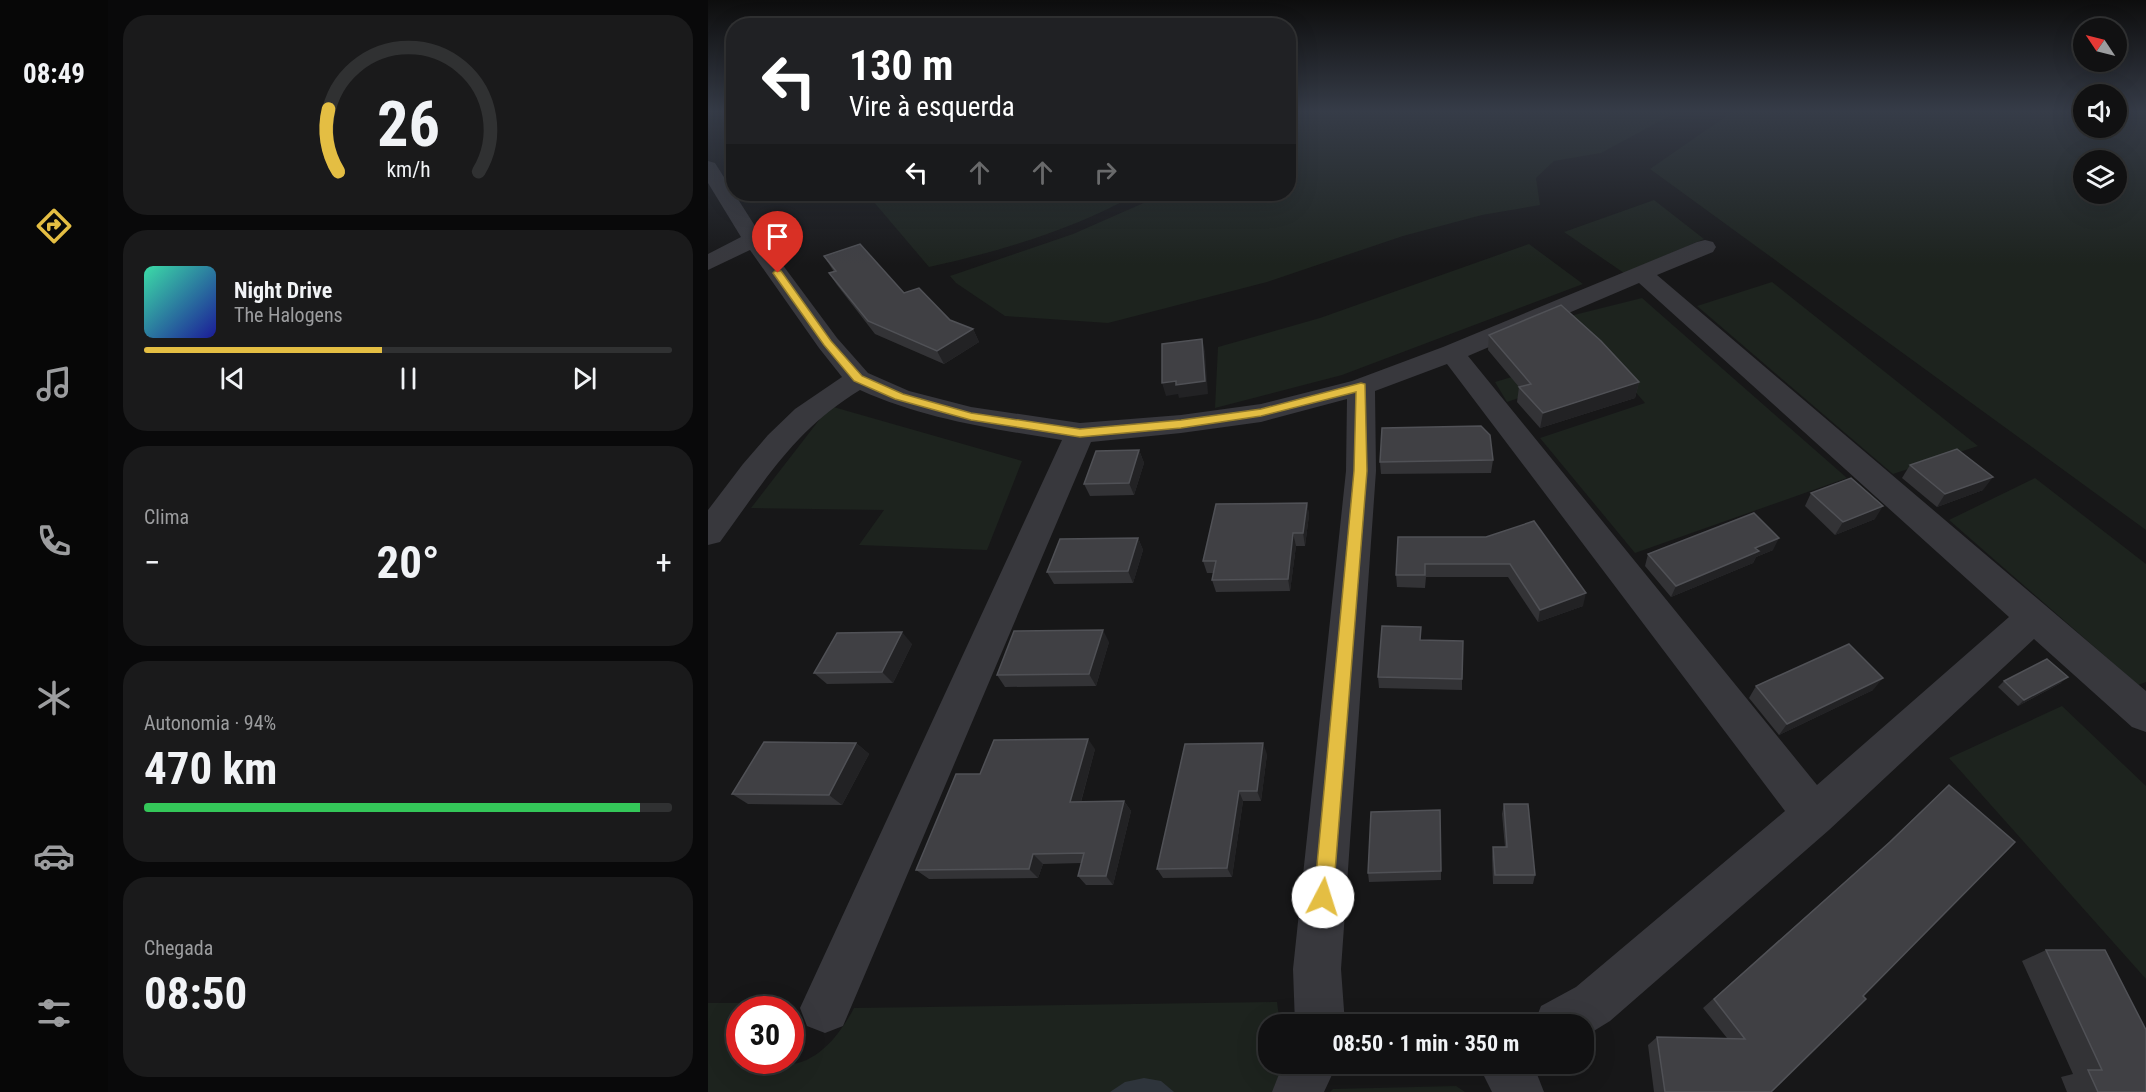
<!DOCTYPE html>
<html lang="pt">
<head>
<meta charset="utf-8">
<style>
  :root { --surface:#111112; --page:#1a1a1b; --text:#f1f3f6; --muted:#9c9d9f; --line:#303132; --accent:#e4be43 }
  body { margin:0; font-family:"Roboto Condensed",sans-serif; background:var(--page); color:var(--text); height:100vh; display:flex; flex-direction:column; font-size:22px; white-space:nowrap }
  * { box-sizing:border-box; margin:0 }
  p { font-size:20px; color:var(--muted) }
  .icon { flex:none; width:33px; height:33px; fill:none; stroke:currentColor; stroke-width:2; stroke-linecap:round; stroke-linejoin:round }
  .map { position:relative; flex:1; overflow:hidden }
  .details { display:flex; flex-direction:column; gap:15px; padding:15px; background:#09090a; width:600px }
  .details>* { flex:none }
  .hud { position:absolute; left:18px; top:18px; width:570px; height:183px; border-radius:24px; box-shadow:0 6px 24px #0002,0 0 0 2px var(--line); background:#202124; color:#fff; overflow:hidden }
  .needle { width:39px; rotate:305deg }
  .tools { position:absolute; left:1365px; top:18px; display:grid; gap:12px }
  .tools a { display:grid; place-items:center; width:54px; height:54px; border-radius:50%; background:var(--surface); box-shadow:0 6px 24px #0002,0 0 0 2px var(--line); font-size:30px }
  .speed { position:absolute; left:18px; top:996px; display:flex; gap:12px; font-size:30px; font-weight:700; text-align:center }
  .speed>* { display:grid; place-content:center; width:78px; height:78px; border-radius:50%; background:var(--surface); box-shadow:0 6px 24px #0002,0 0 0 2px var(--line); line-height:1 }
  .speed .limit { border:9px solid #d22; background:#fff; color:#111 }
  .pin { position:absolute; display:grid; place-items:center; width:51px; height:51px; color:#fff; margin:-62px -26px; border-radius:50% 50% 50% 0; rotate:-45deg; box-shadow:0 0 6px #0007 }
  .pin .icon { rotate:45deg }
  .me { position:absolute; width:66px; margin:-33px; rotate:5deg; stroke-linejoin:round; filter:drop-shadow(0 0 4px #0008) }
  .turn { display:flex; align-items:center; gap:21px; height:126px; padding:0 24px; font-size:27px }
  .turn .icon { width:78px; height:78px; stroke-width:2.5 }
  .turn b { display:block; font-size:42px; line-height:51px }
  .lanes { display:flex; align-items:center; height:57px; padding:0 24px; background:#0003; justify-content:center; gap:30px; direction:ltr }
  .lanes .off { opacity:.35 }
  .big { font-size:45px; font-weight:700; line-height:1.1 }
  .details .widget { flex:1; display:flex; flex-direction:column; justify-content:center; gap:9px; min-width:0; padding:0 21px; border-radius:24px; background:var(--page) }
  .details .dial { align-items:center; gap:0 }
  .dial svg { height:156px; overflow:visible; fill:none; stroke:var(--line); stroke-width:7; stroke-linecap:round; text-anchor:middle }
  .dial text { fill:var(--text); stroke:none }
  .song { display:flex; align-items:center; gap:18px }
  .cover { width:72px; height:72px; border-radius:9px; background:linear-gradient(135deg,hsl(160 70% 55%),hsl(240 70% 35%)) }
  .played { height:6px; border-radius:3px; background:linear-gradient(90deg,var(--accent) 45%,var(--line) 45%) }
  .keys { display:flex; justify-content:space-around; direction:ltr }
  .heat { display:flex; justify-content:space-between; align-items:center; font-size:33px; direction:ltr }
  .charge { height:9px; border-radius:4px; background:linear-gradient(90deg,#34c759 94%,var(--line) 0) }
  .trip { position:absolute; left:550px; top:1014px; width:336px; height:60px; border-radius:24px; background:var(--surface); box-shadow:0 6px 24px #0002,0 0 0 2px var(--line); font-weight:700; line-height:60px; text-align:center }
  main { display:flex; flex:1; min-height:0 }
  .tab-bar { display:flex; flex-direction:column; width:108px; justify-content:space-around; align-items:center; background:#070707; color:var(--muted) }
  .tab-bar .icon { width:42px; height:42px }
  .tab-bar .active { color:var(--accent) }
  .tab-bar b { font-size:27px; color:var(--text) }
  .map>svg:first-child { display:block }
  .green { fill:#1d231e; fill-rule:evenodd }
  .water { fill:#2e343b }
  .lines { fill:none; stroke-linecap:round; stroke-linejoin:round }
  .minor { fill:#38383d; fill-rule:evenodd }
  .wall { fill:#333336 }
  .shaded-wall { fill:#222224 }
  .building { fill:#404044; stroke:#505156; stroke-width:1.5 }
  .route { fill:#e4be43; stroke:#947c2c; stroke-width:1.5 }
</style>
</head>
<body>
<main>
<nav class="tab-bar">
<b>08:49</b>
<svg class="icon active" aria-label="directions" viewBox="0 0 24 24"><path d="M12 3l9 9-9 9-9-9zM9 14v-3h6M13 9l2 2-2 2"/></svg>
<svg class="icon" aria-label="music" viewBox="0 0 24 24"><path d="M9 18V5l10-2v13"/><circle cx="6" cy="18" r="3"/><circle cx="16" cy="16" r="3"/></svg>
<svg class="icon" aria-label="phone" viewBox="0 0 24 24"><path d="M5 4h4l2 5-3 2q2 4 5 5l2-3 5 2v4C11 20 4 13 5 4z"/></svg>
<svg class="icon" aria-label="climate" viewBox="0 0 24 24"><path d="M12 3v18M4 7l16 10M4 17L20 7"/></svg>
<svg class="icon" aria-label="car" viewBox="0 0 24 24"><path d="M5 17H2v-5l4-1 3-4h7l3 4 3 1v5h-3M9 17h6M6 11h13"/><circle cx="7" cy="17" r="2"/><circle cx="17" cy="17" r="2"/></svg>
<svg class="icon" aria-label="filters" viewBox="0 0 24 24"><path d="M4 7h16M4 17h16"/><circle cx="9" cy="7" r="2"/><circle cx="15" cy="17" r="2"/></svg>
</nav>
<section class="details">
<div class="widget dial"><svg viewBox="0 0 100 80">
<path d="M14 69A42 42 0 1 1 86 69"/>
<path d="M14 69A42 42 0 0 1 9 37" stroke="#e4be43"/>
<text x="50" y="56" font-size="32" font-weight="700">26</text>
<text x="50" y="72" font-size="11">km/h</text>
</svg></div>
<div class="widget">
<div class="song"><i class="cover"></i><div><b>Night Drive</b><p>The Halogens</p></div></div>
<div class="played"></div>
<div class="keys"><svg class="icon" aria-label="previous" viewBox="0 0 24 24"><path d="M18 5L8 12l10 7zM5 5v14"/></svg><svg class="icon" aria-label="pause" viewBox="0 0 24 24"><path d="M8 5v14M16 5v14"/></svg><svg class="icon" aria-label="next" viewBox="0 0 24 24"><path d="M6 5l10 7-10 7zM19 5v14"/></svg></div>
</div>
<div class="widget"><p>Clima</p>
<div class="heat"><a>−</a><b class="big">20°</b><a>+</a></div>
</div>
<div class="widget"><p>Autonomia · 94%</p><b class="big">470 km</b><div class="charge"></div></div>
<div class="widget"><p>Chegada</p><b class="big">08:50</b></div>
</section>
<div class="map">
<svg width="1438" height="1092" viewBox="0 0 1438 1092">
  <rect width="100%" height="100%" fill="#171718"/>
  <!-- green -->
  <g class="green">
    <path d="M 581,112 L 969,112 L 893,153 L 846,161 L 828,178 L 832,205 L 774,215 L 695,236 L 559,282 L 400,323 L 297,316 L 248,283 L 242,276 L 365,234 L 456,194 L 580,194 Z"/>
    <path d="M 1024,112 L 1375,112 L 1376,128 L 1408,128 L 1409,112 L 1438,112 L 1438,530 L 942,169 ZM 1376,160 L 1408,160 L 1408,194 L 1376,194 Z"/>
    <path d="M 159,194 L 428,194 C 368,229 289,252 221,267 Z"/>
    <path d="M 946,200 L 996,239 L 916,273 L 856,232 Z"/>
    <path d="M 821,244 L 875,284 L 634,375 L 507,408 L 510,347 L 612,318 Z"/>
    <path d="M 1064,282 L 1270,446 L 1185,474 L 989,306 Z"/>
    <path d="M 934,298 L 1139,478 L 927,553 L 832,438 L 937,403 L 905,366 L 799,402 L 787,382 L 894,350 L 858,317 Z"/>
    <path d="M 122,406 L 314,461 L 279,550 L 151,545 L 176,510 L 43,508 Z"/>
    <path d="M 1327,478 L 1438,564 L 1438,682 L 1430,685 L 1241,520 Z"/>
    <path d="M 1354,706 L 1438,786 L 1438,979 L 1241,758 Z"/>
    <path d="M 569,1002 L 572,1024 L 561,1024 L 561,1064 L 578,1064 L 582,1092 L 0,1092 L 0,1003 L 60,1003 L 57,1009 L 32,1010 L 32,1060 C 41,1061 51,1060 60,1061 C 65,1061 69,1064 74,1064 C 107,1068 133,1033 146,1008 Z"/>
    <path d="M 748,1086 L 757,1092 L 622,1092 L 625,1089 Z"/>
  </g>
  <!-- water -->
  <path class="water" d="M 436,1078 L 453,1081 L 466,1092 L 402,1092 L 417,1082 Z"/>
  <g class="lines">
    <!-- minor -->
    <g class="minor">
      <path d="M 0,161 L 7,163 L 54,237 L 129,338 L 160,373 L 201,391 L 263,407 L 372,423 L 473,415 L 553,404 L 644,381 L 735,347 L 989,242 L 997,240 L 1005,242 L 1008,247 L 1005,252 L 949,275 L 1438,691 L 1438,732 L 1424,727 L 1326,639 L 1121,830 L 902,1021 L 876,1037 L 876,1024 L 826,1024 L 833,1006 L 868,987 L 1077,811 L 739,364 L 667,391 L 668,471 L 633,969 L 637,1024 L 587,1024 L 585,969 L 638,471 L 639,399 L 553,422 L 473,433 L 383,442 L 135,1026 L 117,1033 L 99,1026 L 92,1008 L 354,440 C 285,429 216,419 152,390 C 86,430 56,482 12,542 L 0,545 L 0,510 L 35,464 L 60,435 L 87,409 L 134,377 L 111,348 L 42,250 L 0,270 L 0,254 L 33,237 L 0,183 ZM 931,283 L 1301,617 L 1109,785 L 760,356 Z"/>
      <path d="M 575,1064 L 629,1064 L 616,1092 L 564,1092 Z"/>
      <path d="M 770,1064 L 825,1064 L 836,1092 L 784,1092 Z"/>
    </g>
  </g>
  <!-- wall -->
  <g class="wall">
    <path d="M 116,256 L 196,293 L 242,320 L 265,329 L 271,342 L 236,364 L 167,334 L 129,285 L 121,273 L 126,272 Z"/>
    <path d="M 781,335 L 931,382 L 927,398 L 832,428 L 809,402 L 811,387 L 780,350 Z"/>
    <path d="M 431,450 L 436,463 L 426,495 L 382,496 L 376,484 Z"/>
    <path d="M 785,460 L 783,473 L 673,474 L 672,462 Z"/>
    <path d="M 1202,465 L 1275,490 L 1229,507 L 1194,478 Z"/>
    <path d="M 1103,493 L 1167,519 L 1127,535 L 1097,506 Z"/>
    <path d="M 599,503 L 601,515 L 597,546 L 588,546 L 582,591 L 508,592 L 504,580 L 505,573 L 499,573 L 495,561 Z"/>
    <path d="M 778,537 L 875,606 L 830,622 L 800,577 L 718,577 L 717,588 L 689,587 L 688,575 Z"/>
    <path d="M 430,538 L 435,550 L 425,583 L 346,584 L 339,572 Z"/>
    <path d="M 1065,550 L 1048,557 L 1045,563 L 963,597 L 937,566 L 940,554 Z"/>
    <path d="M 713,640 L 754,679 L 754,690 L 671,688 L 670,677 Z"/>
    <path d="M 401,642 L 388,686 L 297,687 L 289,675 Z"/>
    <path d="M 204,644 L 185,683 L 119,684 L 106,673 Z"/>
    <path d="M 1296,681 L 1353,683 L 1310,706 L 1290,687 Z"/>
    <path d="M 1048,686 L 1165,690 L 1071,735 L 1041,698 Z"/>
    <path d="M 148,743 L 161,754 L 134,805 L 40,804 L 24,794 Z"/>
    <path d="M 387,749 L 373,802 L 416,801 L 423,811 L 405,885 L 378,885 L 370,876 L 373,863 L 335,864 L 330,878 L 221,879 L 208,870 L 272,774 Z"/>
    <path d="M 559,754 L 553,801 L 535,801 L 524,877 L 455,878 L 449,869 Z"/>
    <path d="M 1241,785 L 1155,996 L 1063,1092 L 946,1092 L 940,1045 L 949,1037 L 1019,1038 L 995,1008 L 1167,855 L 1225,800 Z"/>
    <path d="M 796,804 L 827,875 L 825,884 L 785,884 L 784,857 L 785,847 L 797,847 L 794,814 Z"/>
    <path d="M 733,871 L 733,880 L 661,882 L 660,873 Z"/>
    <path d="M 1338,950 L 1438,1092 L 1359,1092 L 1353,1077 L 1365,1074 L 1314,961 Z"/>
  </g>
  <!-- shaded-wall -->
  <g class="shaded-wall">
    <path d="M 265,329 L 271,342 L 236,364 L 229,351 Z"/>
    <path d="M 494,339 L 497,351 L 500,394 L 471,398 L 470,394 L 458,396 L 454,383 L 468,381 Z"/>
    <path d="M 931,382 L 927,398 L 832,428 L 835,413 Z"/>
    <path d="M 431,450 L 436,463 L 426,495 L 421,483 Z"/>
    <path d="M 1285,477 L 1275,490 L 1229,507 L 1237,494 Z"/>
    <path d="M 599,503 L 601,515 L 597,546 L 595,533 Z"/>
    <path d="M 1175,506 L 1167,519 L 1127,535 L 1135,522 Z"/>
    <path d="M 585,533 L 588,546 L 582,591 L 580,579 Z"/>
    <path d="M 430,538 L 435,550 L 425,583 L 420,571 Z"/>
    <path d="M 1071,538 L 1065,550 L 1048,557 L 1045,563 L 963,597 L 968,586 L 1047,548 Z"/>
    <path d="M 878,593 L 875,606 L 830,622 L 832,610 Z"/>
    <path d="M 395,630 L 401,642 L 388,686 L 381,674 Z"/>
    <path d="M 194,632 L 204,644 L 185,683 L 174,672 Z"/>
    <path d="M 1360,677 L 1353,683 L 1310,706 L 1316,700 Z"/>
    <path d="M 1175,678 L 1165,690 L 1071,735 L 1079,724 Z"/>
    <path d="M 380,739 L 387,749 L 370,812 L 362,802 Z"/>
    <path d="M 148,743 L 161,754 L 134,805 L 121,795 Z"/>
    <path d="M 555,743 L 559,754 L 553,801 L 549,791 Z"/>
    <path d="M 531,791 L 535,801 L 524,877 L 519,868 Z"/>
    <path d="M 416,801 L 423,811 L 405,885 L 398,876 Z"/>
    <path d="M 325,854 L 335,864 L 330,878 L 321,869 Z"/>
  </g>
  <!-- building -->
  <g class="building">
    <path d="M 152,244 L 196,293 L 211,288 L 242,320 L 265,329 L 229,351 L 160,321 L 121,273 L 128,271 L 116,256 Z"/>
    <path d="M 853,305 L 893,341 L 931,382 L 835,413 L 811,387 L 823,384 L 781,335 Z"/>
    <path d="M 494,339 L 497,381 L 468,385 L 468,381 L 454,383 L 454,344 Z"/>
    <path d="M 773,426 L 782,435 L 785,460 L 672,462 L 674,428 Z"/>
    <path d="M 1249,449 L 1285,477 L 1237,494 L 1202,465 Z"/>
    <path d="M 431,450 L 421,483 L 376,484 L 388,451 Z"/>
    <path d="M 1143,478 L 1175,506 L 1135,522 L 1103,493 Z"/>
    <path d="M 599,503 L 595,533 L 585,533 L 580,579 L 504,580 L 508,561 L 495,561 L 508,504 Z"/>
    <path d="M 1046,513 L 1071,538 L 1047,548 L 1051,551 L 968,586 L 940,554 Z"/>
    <path d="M 826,521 L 878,593 L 832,610 L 802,564 L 717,564 L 717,575 L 688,575 L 690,537 L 778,537 Z"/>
    <path d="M 430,538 L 420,571 L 339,572 L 352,539 Z"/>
    <path d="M 674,626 L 713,627 L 712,640 L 755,641 L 754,679 L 670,677 Z"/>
    <path d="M 395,630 L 381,674 L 289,675 L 306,631 Z"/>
    <path d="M 194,632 L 174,672 L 106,673 L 129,633 Z"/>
    <path d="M 1141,644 L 1175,678 L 1079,724 L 1048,686 Z"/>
    <path d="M 1339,659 L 1360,677 L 1316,700 L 1296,681 Z"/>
    <path d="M 380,739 L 362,802 L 416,801 L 398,876 L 370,876 L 376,853 L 325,854 L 321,869 L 208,870 L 248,774 L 272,774 L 286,740 Z"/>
    <path d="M 56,742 L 148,743 L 121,795 L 24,794 Z"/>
    <path d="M 555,743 L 549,791 L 531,791 L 519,868 L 449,869 L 477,744 Z"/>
    <path d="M 1241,785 L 1307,842 L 1155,996 L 1158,999 L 1063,1092 L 957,1092 L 949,1037 L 1037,1039 L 1006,999 L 1182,842 Z"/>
    <path d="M 796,804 L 820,804 L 827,875 L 787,875 L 785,847 L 799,847 Z"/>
    <path d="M 732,810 L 733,871 L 660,873 L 663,812 Z"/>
    <path d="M 1338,950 L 1397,950 L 1438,1030 L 1438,1092 L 1390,1092 L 1380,1070 L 1394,1070 Z"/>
  </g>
  <!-- sky -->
  <linearGradient id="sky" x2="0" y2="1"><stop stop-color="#0d0d0d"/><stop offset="0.42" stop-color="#363c48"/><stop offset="1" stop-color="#363c48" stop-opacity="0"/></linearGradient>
  <rect width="1438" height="265" fill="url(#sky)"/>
  <!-- route -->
  <path class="route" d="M 67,271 L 73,271 L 123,341 L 154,376 L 195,394 L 263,413 L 372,429 L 473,420 L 553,409 L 653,383 L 657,384 L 659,471 L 625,897 L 622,904 L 615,907 L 609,904 L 606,897 L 646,471 L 648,392 L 553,416 L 473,428 L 372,437 L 263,420 L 187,399 L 146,381 L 116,345 L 65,273 Z"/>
</svg>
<div class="tools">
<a><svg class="needle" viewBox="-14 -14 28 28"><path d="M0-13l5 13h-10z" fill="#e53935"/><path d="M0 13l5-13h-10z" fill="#9c9d9f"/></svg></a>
<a><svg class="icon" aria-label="sound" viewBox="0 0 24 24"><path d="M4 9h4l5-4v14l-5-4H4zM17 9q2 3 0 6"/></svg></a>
<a><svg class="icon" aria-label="layers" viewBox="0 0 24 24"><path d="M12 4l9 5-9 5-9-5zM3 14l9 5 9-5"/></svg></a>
</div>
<div class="speed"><div class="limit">30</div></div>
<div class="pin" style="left:70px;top:273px;background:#d93025"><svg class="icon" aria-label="arrive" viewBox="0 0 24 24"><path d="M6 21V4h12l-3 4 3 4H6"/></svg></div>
<svg class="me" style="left:615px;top:897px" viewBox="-20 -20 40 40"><circle r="19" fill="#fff"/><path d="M0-13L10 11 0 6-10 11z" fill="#e4be43"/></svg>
<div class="trip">08:50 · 1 min · 350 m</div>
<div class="hud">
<div class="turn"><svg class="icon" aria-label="left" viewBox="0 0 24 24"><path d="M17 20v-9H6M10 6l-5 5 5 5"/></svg><div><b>130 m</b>Vire à esquerda</div></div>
<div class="lanes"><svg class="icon" aria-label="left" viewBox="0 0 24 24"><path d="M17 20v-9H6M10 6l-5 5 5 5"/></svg><svg class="icon off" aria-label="ahead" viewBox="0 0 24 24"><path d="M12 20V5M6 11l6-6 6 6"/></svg><svg class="icon off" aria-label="ahead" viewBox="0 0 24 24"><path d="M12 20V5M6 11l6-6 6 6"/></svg><svg class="icon off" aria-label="right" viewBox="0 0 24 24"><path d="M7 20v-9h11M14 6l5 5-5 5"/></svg></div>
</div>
</div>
</main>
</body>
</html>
